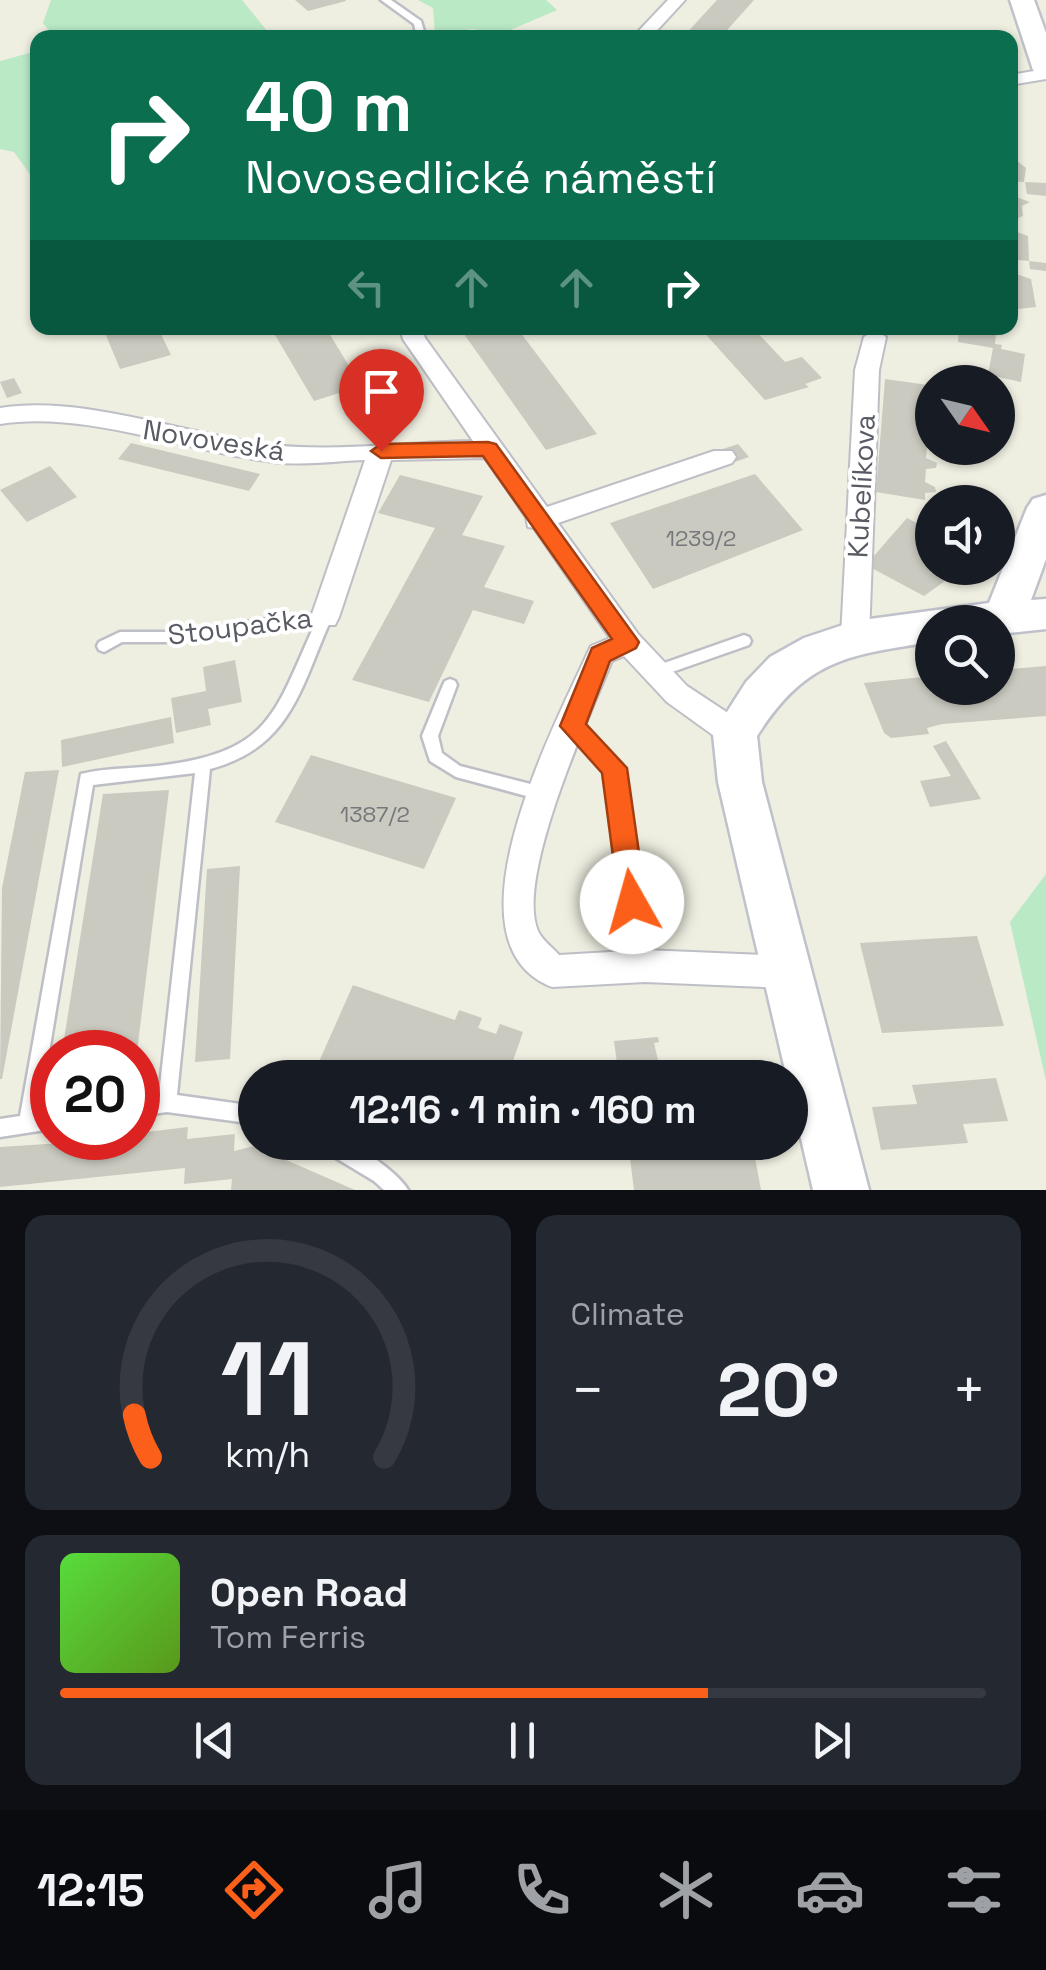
<!DOCTYPE html>
<html lang="en">
<head>
<meta charset="utf-8">
<style>
  :root { --surface:#171b24; --page:#242831; --text:#f1f3f6; --muted:#9ea1a6; --line:#363941; --accent:#fc5f19 }
  body { margin:0; font-family:"Space Grotesk",sans-serif; background:var(--page); color:var(--text); height:100vh; display:flex; flex-direction:column; font-size:38px; white-space:nowrap }
  * { box-sizing:border-box; margin:0 }
  p { font-size:32px; color:var(--muted) }
  .icon { flex:none; width:55px; height:55px; fill:none; stroke:currentColor; stroke-width:2; stroke-linecap:round; stroke-linejoin:round }
  .map { position:relative; height:1190px; overflow:hidden }
  .drawer { display:flex; flex-direction:column; gap:25px; padding:25px; background:#0d0f14; flex:1 }
  .drawer>* { flex:none }
  .top-card { position:absolute; left:30px; top:30px; width:988px; height:305px; border-radius:20px; box-shadow:0 2px 8px #0004; background:#0b6e4f; color:#fff; overflow:hidden }
  .needle { width:65px; rotate:124deg }
  .controls { position:absolute; left:915px; top:365px; display:grid; gap:20px }
  .controls a { display:grid; place-items:center; width:100px; height:100px; border-radius:50%; background:var(--surface); box-shadow:0 2px 8px #0004; font-size:50px }
  .speed { position:absolute; left:30px; top:1030px; display:flex; gap:20px; font-size:50px; font-weight:700; text-align:center }
  .speed>* { display:grid; place-content:center; width:130px; height:130px; border-radius:50%; background:var(--surface); box-shadow:0 2px 8px #0004; line-height:1 }
  .speed .limit { border:15px solid #d22; background:#fff; color:#111 }
  .pin { position:absolute; display:grid; place-items:center; width:85px; height:85px; color:#fff; margin:-102px -42px; border-radius:50% 50% 50% 0; rotate:-45deg; box-shadow:0 0 10px #0007 }
  .pin .icon { rotate:45deg }
  .me { position:absolute; width:110px; margin:-55px; rotate:353deg; stroke-linejoin:round; filter:drop-shadow(0 0 8px #0008) }
  .turn { display:flex; align-items:center; gap:35px; height:210px; padding:0 50px; font-size:45px }
  .turn .icon { width:130px; height:130px; stroke-width:2.5 }
  .turn b { display:block; font-size:70px; line-height:85px }
  .lanes { display:flex; align-items:center; height:95px; padding:0 50px; background:#0003; justify-content:center; gap:50px; direction:ltr }
  .lanes .off { opacity:.35 }
  .big { font-size:75px; font-weight:700; line-height:1.1 }
  .drawer .tile { flex:1; display:flex; flex-direction:column; justify-content:center; gap:15px; min-width:0; padding:0 35px; border-radius:20px; background:var(--page) }
  .drawer .dial { align-items:center; gap:0 }
  .dial svg { height:260px; overflow:visible; fill:none; stroke:var(--line); stroke-width:7; stroke-linecap:round; text-anchor:middle }
  .dial text { fill:var(--text); stroke:none }
  .song { display:flex; align-items:center; gap:30px }
  .cover { width:120px; height:120px; border-radius:15px; background:linear-gradient(135deg,hsl(110 70% 55%),hsl(90 70% 35%)) }
  .played { height:10px; border-radius:5px; background:linear-gradient(90deg,var(--accent) 70%,var(--line) 70%) }
  .keys { display:flex; justify-content:space-around; direction:ltr }
  .heat { display:flex; justify-content:space-between; align-items:center; font-size:55px; direction:ltr }
  .drawer .tiles { flex:1; display:grid; gap:25px; grid-template-columns:1fr 1fr }
  .tile:last-child { grid-column:span 2 }
  .trip { position:absolute; left:238px; top:1060px; width:570px; height:100px; border-radius:50px; background:var(--surface); box-shadow:0 2px 8px #0004; font-weight:700; line-height:100px; text-align:center }
  .menu { display:flex; height:160px; justify-content:space-around; align-items:center; background:#090b0e; color:var(--muted) }
  .menu .icon { width:70px; height:70px }
  .menu .on { color:var(--accent) }
  .menu b { font-size:45px; color:var(--text) }
  .map>svg:first-child { display:block }
  .green { fill:#bae9c5 }
  .building { fill:#cbcac0 }
  .lines { fill:none; stroke-linecap:round; stroke-linejoin:round }
  .lane-casing { stroke:#bebfc6; stroke-width:5 }
  .street-casing { stroke:#bebfc6; stroke-width:4 }
  .secondary-casing { stroke:#c0c2cb; stroke-width:5 }
  .lane { fill:#fff; fill-rule:evenodd }
  .street { fill:#fff; fill-rule:evenodd }
  .secondary { fill:#fff; fill-rule:evenodd }
  .route { fill:#fc5f19; stroke:#a43e10; stroke-width:2.5 }
  .labels { text-anchor:middle; stroke-width:8; stroke-linejoin:round; paint-order:stroke }
  .number-label { font-size:22px; fill:#76777b }
  .street-label { font-size:28px; fill:#595b64; stroke:#fff }
</style>
</head>
<body>
<div class="map">
<svg width="1046" height="1190" viewBox="0 0 1046 1190">
  <rect width="100%" height="100%" fill="#eeeee1"/>
  <!-- green -->
  <g class="green">
    <path d="M 51,0 L 242,0 L 272,37 L 54,37 L 43,23 Z"/>
    <path d="M 418,0 L 546,0 L 557,10 L 501,34 L 473,29 L 435,34 L 433,8 Z"/>
    <path d="M 37,51 L 38,51 L 37,184 L 14,152 L 0,149 L 0,61 Z"/>
    <path d="M 1046,874 L 1046,1081 L 1010,922 Z"/>
  </g>
  <!-- building -->
  <g class="building">
    <path d="M 295,0 L 346,0 L 346,1 L 308,11 Z"/>
    <path d="M 717,0 L 754,0 L 720,38 L 684,36 Z"/>
    <path d="M 1010,155 L 1026,168 L 1024,182 L 1010,181 Z"/>
    <path d="M 1025,182 L 1046,183 L 1046,196 L 1027,194 Z"/>
    <path d="M 1010,195 L 1030,202 L 1022,206 L 1023,216 L 1018,218 L 1010,217 Z"/>
    <path d="M 1017,232 L 1028,236 L 1029,261 L 1046,263 L 1046,271 L 1030,269 L 1029,261 L 1010,259 L 1010,234 Z"/>
    <path d="M 1010,272 L 1031,279 L 1036,307 L 1010,310 Z"/>
    <path d="M 103,328 L 158,328 L 171,355 L 120,369 Z"/>
    <path d="M 271,328 L 326,328 L 361,386 L 314,401 Z"/>
    <path d="M 487,328 L 517,328 L 597,434 L 546,450 L 464,334 Z"/>
    <path d="M 700,328 L 753,328 L 785,362 L 802,357 L 822,378 L 805,384 L 809,387 L 765,400 Z"/>
    <path d="M 959,328 L 983,328 L 996,333 L 995,344 L 1002,345 L 1001,349 L 1025,354 L 1021,382 L 988,375 L 993,348 L 958,342 Z"/>
    <path d="M 14,378 L 22,393 L 7,398 L 0,382 Z"/>
    <path d="M 885,379 L 928,385 L 932,393 L 926,458 L 937,463 L 936,468 L 926,469 L 925,482 L 935,487 L 936,492 L 925,493 L 925,500 L 876,492 Z"/>
    <path d="M 131,443 L 260,474 L 249,491 L 118,459 Z"/>
    <path d="M 738,444 L 749,457 L 729,464 L 717,451 Z"/>
    <path d="M 50,466 L 77,497 L 27,522 L 0,490 Z"/>
    <path d="M 755,474 L 803,530 L 653,589 L 610,523 Z"/>
    <path d="M 400,475 L 483,496 L 462,535 L 505,546 L 484,587 L 534,601 L 524,624 L 473,610 L 429,702 L 352,680 L 435,528 L 378,513 Z"/>
    <path d="M 907,518 L 932,531 L 932,568 L 963,568 L 924,596 L 866,565 Z"/>
    <path d="M 235,660 L 242,702 L 208,709 L 211,725 L 176,733 L 171,698 L 206,691 L 203,667 Z"/>
    <path d="M 1046,666 L 1046,716 L 942,724 L 927,728 L 929,734 L 891,738 L 884,733 L 864,683 L 932,676 L 932,688 L 998,688 L 998,670 Z"/>
    <path d="M 171,717 L 174,743 L 62,767 L 61,740 Z"/>
    <path d="M 946,741 L 981,799 L 930,807 L 920,781 L 951,776 L 933,746 Z"/>
    <path d="M 311,755 L 456,798 L 424,869 L 275,822 Z"/>
    <path d="M 59,770 L 2,1079 L 0,1079 L 2,888 L 25,772 Z"/>
    <path d="M 169,790 L 137,1052 L 62,1052 L 103,794 Z"/>
    <path d="M 240,866 L 230,1059 L 195,1062 L 207,869 Z"/>
    <path d="M 977,936 L 1004,1026 L 882,1033 L 860,943 Z"/>
    <path d="M 353,985 L 455,1020 L 459,1010 L 482,1018 L 478,1028 L 496,1034 L 500,1024 L 523,1032 L 507,1078 L 327,1078 L 314,1073 Z"/>
    <path d="M 658,1037 L 659,1042 L 654,1043 L 661,1073 L 737,1067 L 739,1078 L 619,1078 L 614,1041 Z"/>
    <path d="M 996,1078 L 1008,1121 L 963,1124 L 968,1143 L 881,1150 L 872,1107 L 917,1104 L 912,1085 Z"/>
    <path d="M 188,1127 L 187,1139 L 235,1134 L 234,1151 L 254,1146 L 355,1190 L 231,1190 L 232,1179 L 184,1184 L 185,1168 L 0,1187 L 0,1147 L 138,1138 L 138,1133 Z"/>
    <path d="M 628,1142 L 752,1142 L 761,1190 L 634,1190 Z"/>
  </g>
  <g class="lines">
    <defs>
      <g id="lane">
        <path d="M 381,0 L 391,0 L 421,21 L 426,38 L 417,38 L 414,24 Z"/>
        <path d="M 325,612 L 330,613 L 332,617 C 301,685 293,747 210,769 L 177,1095 L 255,1106 L 255,1124 L 167,1112 L 138,1116 L 138,1098 L 159,1095 L 195,773 L 93,785 L 39,1113 L 52,1111 L 52,1129 L 0,1137 L 0,1119 L 20,1116 L 81,774 C 107,767 137,769 165,765 C 272,751 275,711 315,624 L 165,642 L 122,642 L 104,652 L 99,650 L 97,646 L 99,642 L 120,632 L 165,632 Z"/>
        <path d="M 744,635 L 749,637 L 751,641 L 749,645 L 655,678 L 650,676 L 648,672 L 650,668 Z"/>
        <path d="M 450,679 L 455,681 L 457,685 L 438,736 L 442,753 L 460,766 L 546,788 L 549,793 L 546,798 L 541,800 L 456,777 L 430,761 L 422,736 L 443,685 L 445,681 Z"/>
        <path d="M 572,721 L 577,723 L 622,768 L 654,965 L 651,971 L 645,973 L 639,971 L 636,965 L 607,771 L 567,731 L 565,727 L 567,723 Z"/>
        <path d="M 319,1142 C 327,1142 336,1141 343,1142 C 360,1145 400,1175 408,1190 L 384,1190 L 374,1181 L 321,1149 Z"/>
      </g>
      <g id="street">
        <path d="M 668,0 L 685,0 L 650,38 L 632,38 Z"/>
        <path d="M 1046,69 L 1046,79 L 1010,85 L 1010,75 Z"/>
        <path d="M 400,328 L 422,328 L 425,338 L 547,507 L 714,451 L 732,451 L 736,457 L 732,463 L 558,523 L 638,634 L 687,686 L 746,725 L 750,734 L 746,743 L 735,746 L 724,743 L 667,702 L 624,656 L 612,661 C 589,716 515,878 538,931 C 542,940 553,948 559,955 L 645,950 L 786,956 L 798,961 L 803,972 L 798,983 L 786,988 L 645,982 L 552,987 C 439,943 555,725 587,654 L 591,646 L 610,638 L 534,528 L 528,527 L 526,517 L 485,458 L 391,460 L 339,617 L 335,625 L 315,625 L 311,617 L 365,460 C 335,461 303,466 273,462 C 189,452 84,410 0,424 L 0,408 C 84,394 189,436 273,445 C 334,452 411,442 473,441 L 403,339 Z"/>
        <path d="M 875,330 L 886,337 L 879,370 L 869,637 L 865,645 L 845,645 L 841,637 L 855,370 L 864,337 Z"/>
      </g>
      <g id="secondary">
        <path d="M 1010,0 L 1034,0 L 1046,33 L 1046,78 L 1033,70 Z"/>
        <path d="M 1046,495 L 1046,559 L 1031,600 L 1046,599 L 1046,629 L 998,634 L 998,622 L 932,622 L 932,642 C 848,655 806,659 757,736 L 762,782 L 869,1190 L 813,1190 L 718,782 L 713,734 L 746,682 L 770,657 L 804,638 L 855,621 L 989,603 L 1027,508 L 1033,499 Z"/>
      </g>
    </defs>
    <!-- lane casing -->
    <use href="#lane" class="lane-casing"/>
    <!-- street casing -->
    <use href="#street" class="street-casing"/>
    <!-- secondary casing -->
    <use href="#secondary" class="secondary-casing"/>
    <!-- lane -->
    <use href="#lane" class="lane"/>
    <!-- street -->
    <use href="#street" class="street"/>
    <!-- secondary -->
    <use href="#secondary" class="secondary"/>
  </g>
  <!-- route -->
  <path class="route" d="M 488,442 L 496,444 L 639,642 L 636,648 L 610,661 L 586,724 L 627,768 L 646,902 L 642,911 L 632,914 L 623,911 L 619,902 L 602,773 L 560,726 L 592,648 L 612,639 L 483,456 L 381,458 L 371,451 L 381,444 Z"/>
  <g class="labels">
    <!-- number labels -->
    <g class="number-label">
      <text x="701" y="546">1239/2</text>
      <text x="375" y="822">1387/2</text>
    </g>
    <!-- street labels -->
    <g class="street-label">
      <text transform="translate(214 440) rotate(9)" y="10">Novoveská</text>
      <text transform="translate(861 486) rotate(-87)" y="10">Kubelíkova</text>
      <text transform="translate(240 626) rotate(-7)" y="10">Stoupačka</text>
    </g>
  </g>
</svg>
<div class="controls">
<a><svg class="needle" viewBox="-14 -14 28 28"><path d="M0-13l5 13h-10z" fill="#e53935"/><path d="M0 13l5-13h-10z" fill="#9ea1a6"/></svg></a>
<a><svg class="icon" aria-label="sound" viewBox="0 0 24 24"><path d="M4 9h4l5-4v14l-5-4H4zM17 9q2 3 0 6"/></svg></a>
<a><svg class="icon" aria-label="search" viewBox="0 0 24 24"><circle cx="10" cy="10" r="6"/><path d="M15 15l6 6"/></svg></a>
</div>
<div class="speed"><div class="limit">20</div></div>
<div class="pin" style="left:381px;top:451px;background:#d93025"><svg class="icon" aria-label="arrive" viewBox="0 0 24 24"><path d="M6 21V4h12l-3 4 3 4H6"/></svg></div>
<svg class="me" style="left:632px;top:902px" viewBox="-20 -20 40 40"><circle r="19" fill="#fff"/><path d="M0-13L10 11 0 6-10 11z" fill="#fc5f19"/></svg>
<div class="trip">12:16 · 1 min · 160 m</div>
<div class="top-card">
<div class="turn"><svg class="icon" aria-label="right" viewBox="0 0 24 24"><path d="M7 20v-9h11M14 6l5 5-5 5"/></svg><div><b>40 m</b>Novosedlické náměstí</div></div>
<div class="lanes"><svg class="icon off" aria-label="left" viewBox="0 0 24 24"><path d="M17 20v-9H6M10 6l-5 5 5 5"/></svg><svg class="icon off" aria-label="ahead" viewBox="0 0 24 24"><path d="M12 20V5M6 11l6-6 6 6"/></svg><svg class="icon off" aria-label="ahead" viewBox="0 0 24 24"><path d="M12 20V5M6 11l6-6 6 6"/></svg><svg class="icon" aria-label="right" viewBox="0 0 24 24"><path d="M7 20v-9h11M14 6l5 5-5 5"/></svg></div>
</div>
</div>
<section class="drawer">
<div class="tiles">
<div class="tile dial"><svg viewBox="0 0 100 80">
<path d="M14 69A42 42 0 1 1 86 69"/>
<path d="M14 69A42 42 0 0 1 9 56" stroke="#fc5f19"/>
<text x="50" y="56" font-size="32" font-weight="700">11</text>
<text x="50" y="72" font-size="11">km/h</text>
</svg></div>
<div class="tile"><p>Climate</p>
<div class="heat"><a>−</a><b class="big">20°</b><a>+</a></div>
</div>
<div class="tile">
<div class="song"><i class="cover"></i><div><b>Open Road</b><p>Tom Ferris</p></div></div>
<div class="played"></div>
<div class="keys"><svg class="icon" aria-label="previous" viewBox="0 0 24 24"><path d="M18 5L8 12l10 7zM5 5v14"/></svg><svg class="icon" aria-label="pause" viewBox="0 0 24 24"><path d="M8 5v14M16 5v14"/></svg><svg class="icon" aria-label="next" viewBox="0 0 24 24"><path d="M6 5l10 7-10 7zM19 5v14"/></svg></div>
</div>
</div>
</section>
<nav class="menu">
<b>12:15</b>
<svg class="icon on" aria-label="directions" viewBox="0 0 24 24"><path d="M12 3l9 9-9 9-9-9zM9 14v-3h6M13 9l2 2-2 2"/></svg>
<svg class="icon" aria-label="music" viewBox="0 0 24 24"><path d="M9 18V5l10-2v13"/><circle cx="6" cy="18" r="3"/><circle cx="16" cy="16" r="3"/></svg>
<svg class="icon" aria-label="phone" viewBox="0 0 24 24"><path d="M5 4h4l2 5-3 2q2 4 5 5l2-3 5 2v4C11 20 4 13 5 4z"/></svg>
<svg class="icon" aria-label="climate" viewBox="0 0 24 24"><path d="M12 3v18M4 7l16 10M4 17L20 7"/></svg>
<svg class="icon" aria-label="car" viewBox="0 0 24 24"><path d="M5 17H2v-5l4-1 3-4h7l3 4 3 1v5h-3M9 17h6M6 11h13"/><circle cx="7" cy="17" r="2"/><circle cx="17" cy="17" r="2"/></svg>
<svg class="icon" aria-label="filters" viewBox="0 0 24 24"><path d="M4 7h16M4 17h16"/><circle cx="9" cy="7" r="2"/><circle cx="15" cy="17" r="2"/></svg>
</nav>
</body>
</html>
